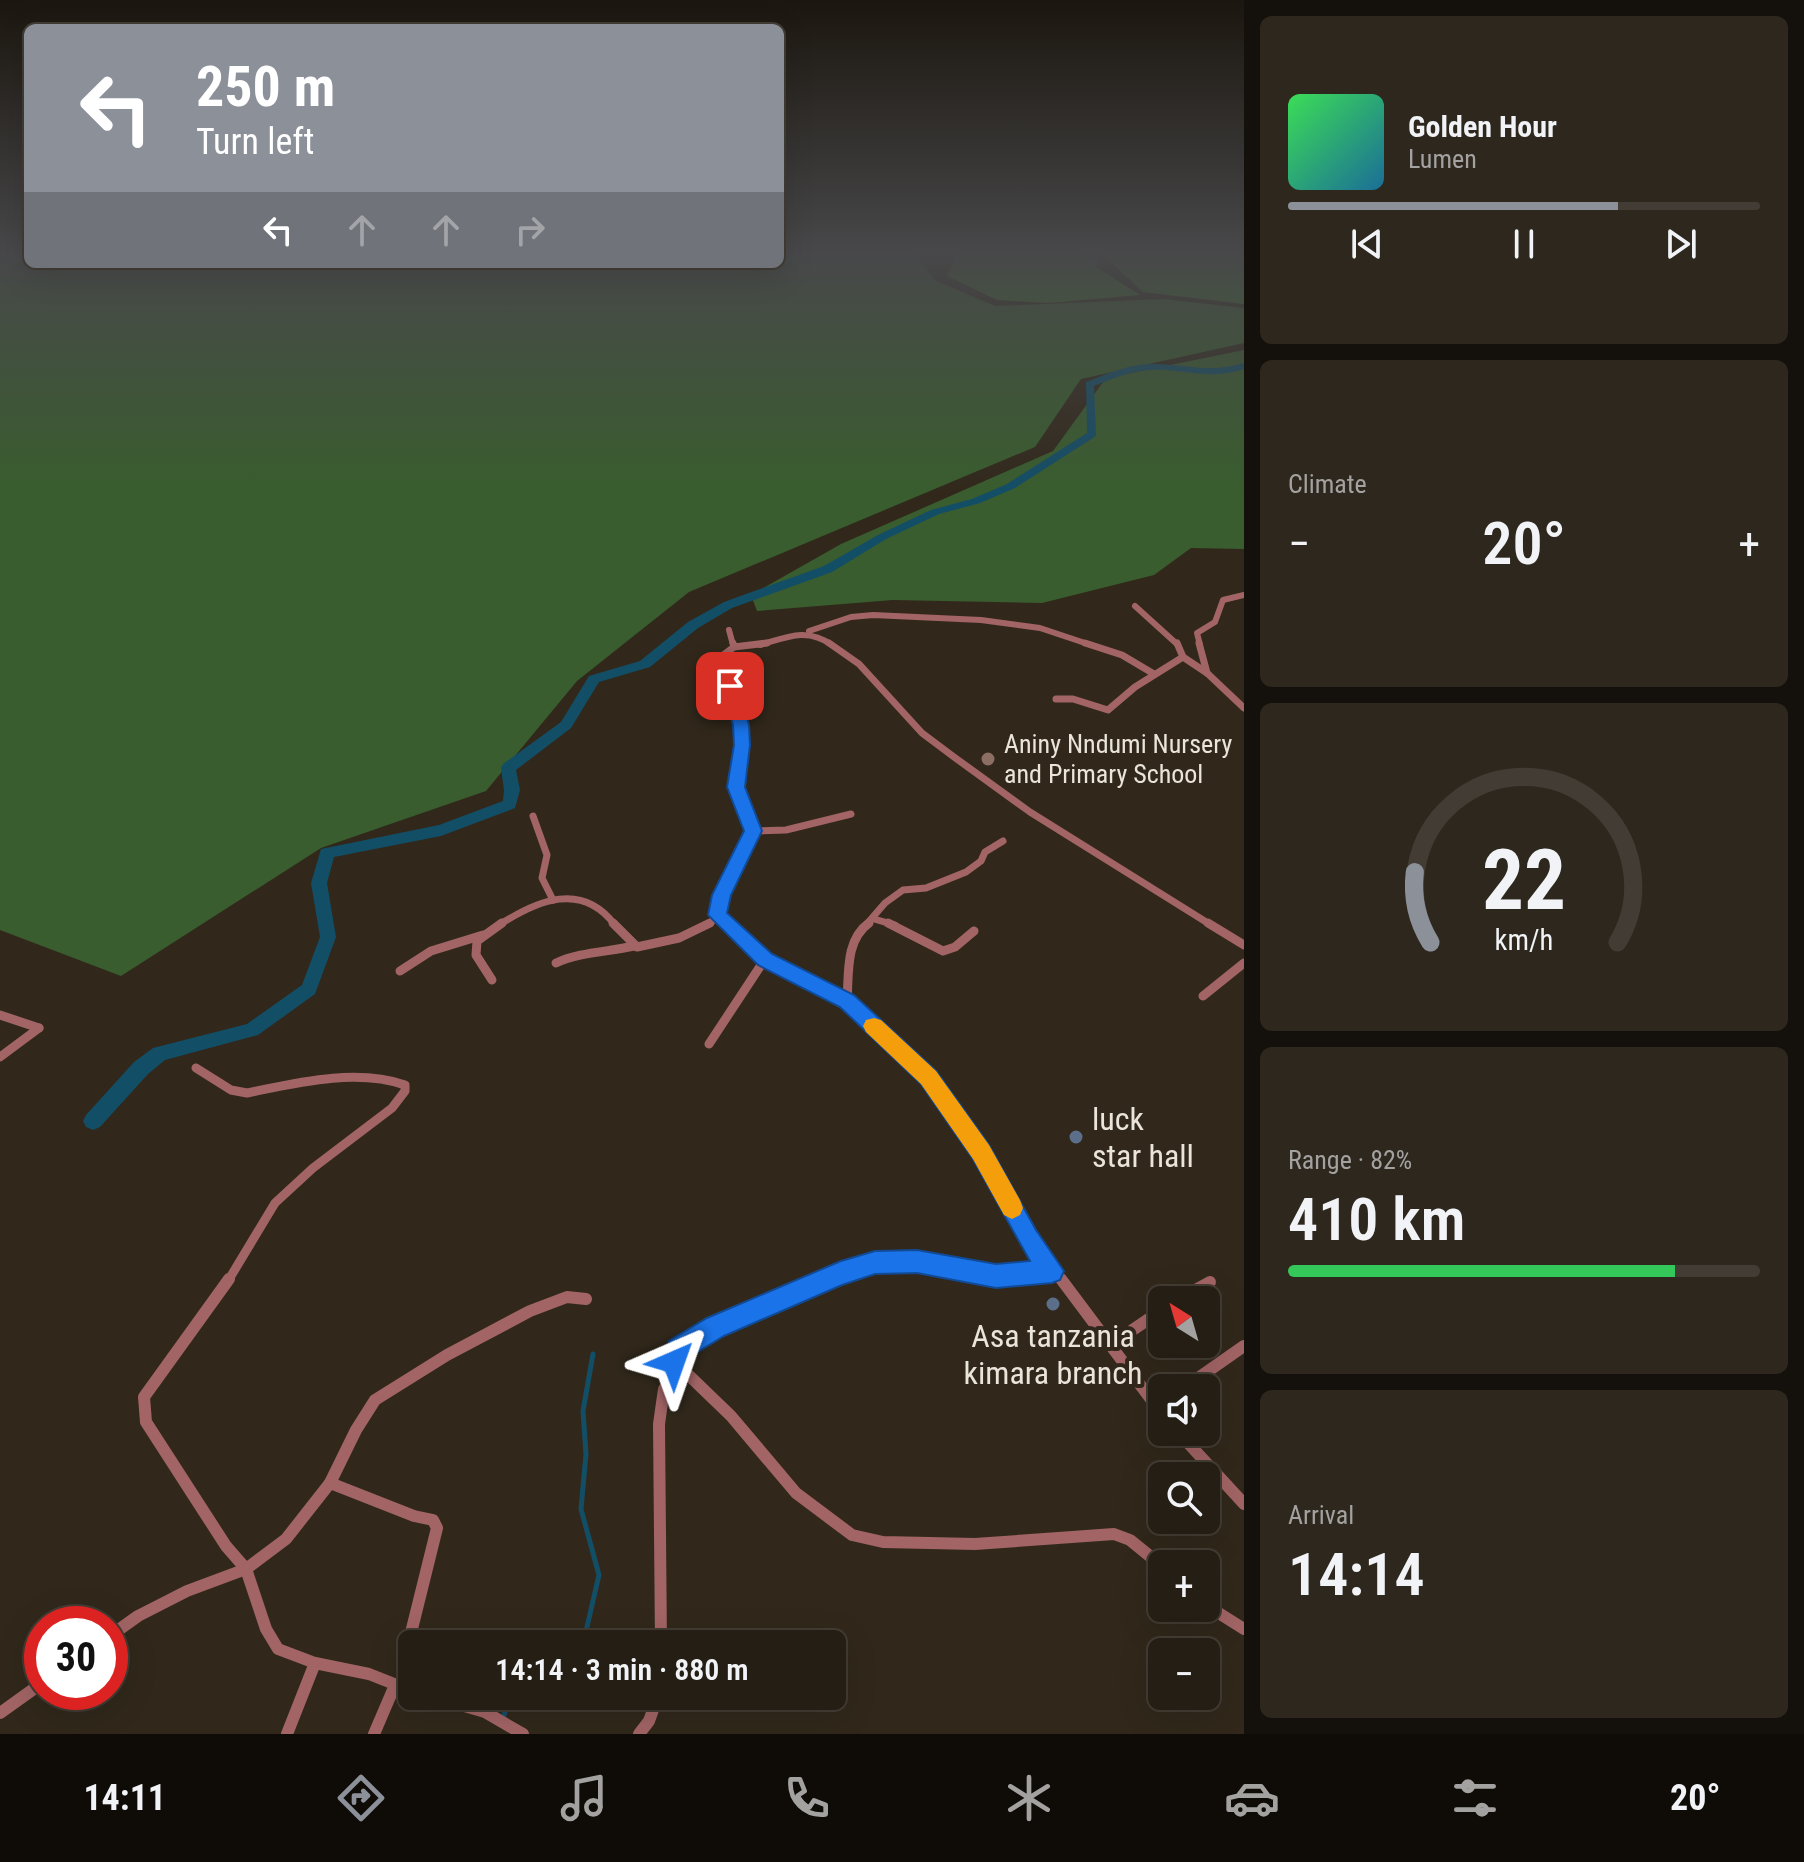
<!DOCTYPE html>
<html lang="en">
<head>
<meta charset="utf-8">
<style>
  :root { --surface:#251e14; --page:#2d271d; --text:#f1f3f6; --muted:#a3a2a0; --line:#423c34; --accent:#8c9099 }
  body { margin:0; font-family:"Roboto Condensed",sans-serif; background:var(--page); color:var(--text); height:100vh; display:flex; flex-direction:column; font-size:30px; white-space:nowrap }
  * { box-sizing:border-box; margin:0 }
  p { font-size:26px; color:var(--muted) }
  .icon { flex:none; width:44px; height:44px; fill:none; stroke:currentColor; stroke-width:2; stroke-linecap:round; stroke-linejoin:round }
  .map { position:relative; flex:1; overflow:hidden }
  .details { display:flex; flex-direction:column; gap:16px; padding:16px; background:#14100b; width:560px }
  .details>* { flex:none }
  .banner { position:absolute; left:24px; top:24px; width:760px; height:244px; border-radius:12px; box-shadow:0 8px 32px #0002,0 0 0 2px var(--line); background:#8c9099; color:#fff; overflow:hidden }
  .needle { width:52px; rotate:323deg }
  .controls { position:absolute; left:1148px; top:1286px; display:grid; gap:16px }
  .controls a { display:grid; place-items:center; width:72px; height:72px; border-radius:12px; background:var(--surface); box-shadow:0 8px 32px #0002,0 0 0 2px var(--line); font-size:40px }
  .speed { position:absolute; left:24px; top:1606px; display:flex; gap:16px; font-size:40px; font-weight:700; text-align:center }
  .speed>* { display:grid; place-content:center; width:104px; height:104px; border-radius:50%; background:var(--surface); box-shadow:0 8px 32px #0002,0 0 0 2px var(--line); line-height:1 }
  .speed .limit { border:12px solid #d22; background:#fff; color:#111 }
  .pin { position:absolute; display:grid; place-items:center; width:68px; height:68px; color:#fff; margin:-34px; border-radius:16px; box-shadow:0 4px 12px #0006 }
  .me { position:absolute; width:88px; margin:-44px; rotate:43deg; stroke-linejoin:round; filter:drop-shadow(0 0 6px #0008) }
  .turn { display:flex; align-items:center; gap:28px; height:168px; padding:0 40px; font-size:36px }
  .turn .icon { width:104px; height:104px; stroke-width:2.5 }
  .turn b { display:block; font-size:56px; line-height:68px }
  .lanes { display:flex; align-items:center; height:76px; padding:0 40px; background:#0003; justify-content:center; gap:40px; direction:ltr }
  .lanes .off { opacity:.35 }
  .big { font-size:60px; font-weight:600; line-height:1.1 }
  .details .tile { flex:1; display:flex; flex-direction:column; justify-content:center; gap:12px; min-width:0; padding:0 28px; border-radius:12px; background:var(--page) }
  .details .dial { align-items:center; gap:0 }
  .dial svg { height:208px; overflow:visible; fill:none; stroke:var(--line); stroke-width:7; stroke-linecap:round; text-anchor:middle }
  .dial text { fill:var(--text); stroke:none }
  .song { display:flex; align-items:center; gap:24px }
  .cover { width:96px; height:96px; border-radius:12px; background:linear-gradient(135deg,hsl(130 70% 55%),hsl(200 70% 35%)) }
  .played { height:8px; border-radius:4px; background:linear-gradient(90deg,var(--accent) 70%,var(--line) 70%) }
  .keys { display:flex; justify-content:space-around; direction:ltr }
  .heat { display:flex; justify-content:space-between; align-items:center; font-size:44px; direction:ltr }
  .charge { height:12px; border-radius:6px; background:linear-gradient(90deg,#34c759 82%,var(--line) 0) }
  .trip { position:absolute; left:398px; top:1630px; width:448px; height:80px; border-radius:12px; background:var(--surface); box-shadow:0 8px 32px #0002,0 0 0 2px var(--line); font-weight:600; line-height:80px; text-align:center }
  .dock { display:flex; height:128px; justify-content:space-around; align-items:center; background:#0f0c08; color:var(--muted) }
  .dock .icon { width:56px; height:56px }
  .dock .active { color:var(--accent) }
  .dock b { font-size:36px; color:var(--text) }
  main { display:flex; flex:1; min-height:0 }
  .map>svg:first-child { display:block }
  .green { fill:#395d2e }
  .forest { fill:#3a7027 }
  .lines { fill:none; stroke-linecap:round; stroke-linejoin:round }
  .stream { stroke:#134e67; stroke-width:5 }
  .river { fill:#134e67; fill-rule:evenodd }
  .minor-far3 { stroke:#a26465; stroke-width:6 }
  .minor-far2 { stroke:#a26465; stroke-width:7 }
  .minor-far1 { stroke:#a26465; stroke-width:9 }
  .minor { stroke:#a26465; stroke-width:12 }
  .route { fill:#1a73e8; stroke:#114b97; stroke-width:2 }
  .slow { fill:#f59e0b }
  .education-dot { fill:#8d6e63; stroke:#31281b; stroke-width:3 }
  .service-dot { fill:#5c6f8a; stroke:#31281b; stroke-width:3 }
  .labels { text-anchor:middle; stroke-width:8; stroke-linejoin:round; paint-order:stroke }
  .poi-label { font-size:26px; fill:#eae4db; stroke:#31281b; text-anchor:start }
  .near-poi-label { font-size:32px; fill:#eae4db; stroke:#31281b; text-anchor:start }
</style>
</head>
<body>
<main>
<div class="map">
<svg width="1244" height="1734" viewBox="0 0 1244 1734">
  <rect width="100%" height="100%" fill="#31281b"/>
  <!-- green -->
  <g class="green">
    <path d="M 0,251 L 28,251 L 28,264 L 780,264 L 780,251 L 913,251 L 934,280 L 995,306 L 1163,299 L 1244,308 L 1244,343 L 1081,379 L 1035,447 L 689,592 L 577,681 L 486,791 L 321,848 L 121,976 L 0,930 Z"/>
    <path d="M 1244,350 L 1244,549 L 1191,548 L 1154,575 L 1042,603 L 893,600 L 757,611 L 751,595 L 841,544 L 1053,451 L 1106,378 Z"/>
  </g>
  <!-- forest -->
  <g class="forest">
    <path d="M 958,251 L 1078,251 L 1080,255 L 1098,259 L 1096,267 L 1140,295 L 1048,303 L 997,300 L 947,276 Z"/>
    <path d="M 1099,251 L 1244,251 L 1244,304 L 1143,292 Z"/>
  </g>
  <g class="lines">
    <!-- stream -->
    <g class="stream">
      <path d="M 583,1644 L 599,1575 L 581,1509 L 586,1454 L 583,1411 L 593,1354"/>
      <path d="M 503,1719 L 506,1708 L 524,1696"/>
    </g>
    <!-- river -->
    <path class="river" d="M 1244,363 L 1244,369 C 1208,381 1184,368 1149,370 C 1130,371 1112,379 1094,386 L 1096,436 L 1015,488 L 980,503 L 939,514 L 886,539 L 832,572 L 732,608 L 698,628 L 650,667 L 599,682 L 571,728 L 516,770 L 520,790 L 515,808 L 441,836 L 334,857 L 327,883 L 336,937 L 315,994 L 258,1035 L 165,1060 L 148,1074 L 100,1127 L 93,1130 L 86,1127 L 83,1121 L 86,1115 L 134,1062 L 153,1048 L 247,1024 L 302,985 L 320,937 L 311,883 L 321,849 L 439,825 L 503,801 L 504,790 L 501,768 L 503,764 L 561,722 L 589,676 L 640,661 L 688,622 L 724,602 L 824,566 L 878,535 L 931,510 L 972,499 L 1007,484 L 1087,433 L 1086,382 C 1107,374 1129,364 1152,364 C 1188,364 1206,374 1244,363 Z"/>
    <!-- minor-far3 -->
    <g class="minor-far3">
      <path d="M 1135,606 L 1178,645"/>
      <path d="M 729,630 L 733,645"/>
      <path d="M 809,631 L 851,617 L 873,615 L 981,620 L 1040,628 L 1091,645"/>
      <path d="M 760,645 C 787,637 807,627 832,645"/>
      <path d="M 1200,645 L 1197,633 L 1215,622 L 1223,600 L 1244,595"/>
    </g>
    <!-- minor-far2 -->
    <g class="minor-far2">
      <path d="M 829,643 L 859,664 L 922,733 L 954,757 L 1030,812 L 1211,925"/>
      <path d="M 1085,643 L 1122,655 L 1154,674"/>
      <path d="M 1199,643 L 1207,673"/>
      <path d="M 734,647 L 767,643"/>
      <path d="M 1183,657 L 1207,673 L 1244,708"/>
      <path d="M 1056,699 L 1073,699 L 1108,710 L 1135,687 L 1183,657 L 1177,643"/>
      <path d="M 533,816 L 547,855 L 542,878 L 553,900"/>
      <path d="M 753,831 L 786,830 L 851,814"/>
      <path d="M 718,915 L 728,925"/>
      <path d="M 874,919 L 895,925"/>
      <path d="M 499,925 C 538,900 582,881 615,925"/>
      <path d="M 707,925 L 716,918 L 722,895 L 753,831 L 736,787 L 741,762 L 741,725 L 730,686 L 716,665 L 718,659 L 734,647 L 733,643"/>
      <path d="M 866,925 L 885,903 L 903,890 L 926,888 L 966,872 L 981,861 L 985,852 L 1003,841"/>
    </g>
    <!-- minor-far1 -->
    <g class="minor-far1">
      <path d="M 613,923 L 637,947 L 679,938 L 710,923"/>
      <path d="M 726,923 L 765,959 L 847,1001 L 929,1078 L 981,1152 L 1028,1238 L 1062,1281"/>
      <path d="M 888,923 L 943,951 L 955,947 L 974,931"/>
      <path d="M 1208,923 L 1244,945"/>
      <path d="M 556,963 C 580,952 608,952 634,946"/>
      <path d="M 400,971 L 431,951 L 483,935"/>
      <path d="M 492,980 L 476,955 L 477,941 L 502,923"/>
      <path d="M 1203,996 L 1244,963"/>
      <path d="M 847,1001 C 849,974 845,940 869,923"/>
      <path d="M 0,1015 L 39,1028"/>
      <path d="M 709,1044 L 765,959"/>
      <path d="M 0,1057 L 39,1028"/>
      <path d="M 196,1068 L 231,1090 L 247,1093 C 296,1083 356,1068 405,1085 L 405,1091 L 392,1108 L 313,1168 L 275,1203 L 228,1281"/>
      <path d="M 824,1281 L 893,1261 L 915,1262 L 987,1276 L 1052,1271"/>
    </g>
    <!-- minor -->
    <g class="minor">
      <path d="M 229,1279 L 144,1397 L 146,1422 L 226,1546 L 246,1569 L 266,1629 L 278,1649 L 315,1663 L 369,1674 L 412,1691"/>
      <path d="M 830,1279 C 782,1296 705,1321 674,1361 L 731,1416 L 796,1493 L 852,1535 L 883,1542 L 975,1544 L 1114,1534 L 1130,1540 L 1162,1566"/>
      <path d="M 1061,1279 L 1162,1414"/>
      <path d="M 1177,1300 L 1210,1282"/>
      <path d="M 1112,1344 L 1162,1310"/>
      <path d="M 1184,1388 L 1244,1346"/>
      <path d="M 1178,1432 L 1244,1504"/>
      <path d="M 330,1483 L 414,1516 L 433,1520 L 437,1528 L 405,1657 L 404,1688"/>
      <path d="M 1206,1605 L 1244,1629"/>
      <path d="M 110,1636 L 138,1616 L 187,1591 L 246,1569 L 286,1539 L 330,1483 L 356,1430 L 375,1400 L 447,1355 L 530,1311 L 567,1297 L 586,1299"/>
      <path d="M 661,1644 L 659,1424 L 664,1389 L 679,1368"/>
      <path d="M 430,1696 L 485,1712 L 523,1734"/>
      <path d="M 0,1713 L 42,1683"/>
      <path d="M 287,1734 L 315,1663"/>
      <path d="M 374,1734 L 395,1685"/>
      <path d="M 639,1734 L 649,1721 L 658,1696"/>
    </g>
  </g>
  <!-- sky -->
  <linearGradient id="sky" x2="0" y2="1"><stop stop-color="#1b160f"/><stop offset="0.51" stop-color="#48484a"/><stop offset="1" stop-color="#48484a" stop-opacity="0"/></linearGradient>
  <rect width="1244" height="494" fill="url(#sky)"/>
  <!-- route -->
  <path class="route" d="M 730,681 L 737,686 L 749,725 L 750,745 L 745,787 L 762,831 L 731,895 L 727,913 L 772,954 L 854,995 L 936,1071 L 989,1145 L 1036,1230 L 1064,1271 L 1060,1280 L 1052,1283 L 996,1288 L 917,1273 L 875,1274 L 842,1285 L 724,1336 L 688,1358 L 683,1371 L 674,1375 L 665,1371 L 661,1362 L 669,1341 L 707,1318 L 841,1261 L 875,1251 L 917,1250 L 996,1264 L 1030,1261 L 973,1159 L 921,1084 L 840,1007 L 758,965 L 708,915 L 712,895 L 744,831 L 727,787 L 734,745 L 733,725 L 722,686 Z"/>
  <!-- slow -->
  <path class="slow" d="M 874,1018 L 881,1020 L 936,1071 L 989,1145 L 1020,1200 L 1023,1208 L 1020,1215 L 1012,1219 L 1004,1215 L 973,1159 L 921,1084 L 866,1032 L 863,1026 L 866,1020 Z"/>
  <!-- markers -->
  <circle class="education-dot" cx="988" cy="759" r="8"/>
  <g class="service-dot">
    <circle cx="1076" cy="1137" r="8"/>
    <circle cx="1053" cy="1304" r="8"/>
  </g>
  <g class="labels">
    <!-- poi labels -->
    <g class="poi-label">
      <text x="1004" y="753">Aniny Nndumi Nursery<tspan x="1004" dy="30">and Primary School</tspan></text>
    </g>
    <!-- near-poi labels -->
    <g class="near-poi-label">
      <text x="1092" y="1130">luck<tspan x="1092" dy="37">star hall</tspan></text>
      <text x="1053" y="1347" text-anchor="middle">Asa tanzania<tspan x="1053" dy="37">kimara branch</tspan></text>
    </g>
  </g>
</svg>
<div class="controls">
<a><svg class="needle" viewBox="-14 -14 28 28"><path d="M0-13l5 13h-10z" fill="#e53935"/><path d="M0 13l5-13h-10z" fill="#a3a2a0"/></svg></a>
<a><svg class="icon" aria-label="sound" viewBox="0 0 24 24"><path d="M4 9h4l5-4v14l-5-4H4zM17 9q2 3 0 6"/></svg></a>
<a><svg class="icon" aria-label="search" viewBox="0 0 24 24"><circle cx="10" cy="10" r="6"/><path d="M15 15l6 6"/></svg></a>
<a>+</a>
<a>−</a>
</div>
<div class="speed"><div class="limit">30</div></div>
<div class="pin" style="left:730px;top:686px;background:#d93025"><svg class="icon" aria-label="arrive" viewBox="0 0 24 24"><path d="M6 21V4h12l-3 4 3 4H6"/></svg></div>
<svg class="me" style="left:674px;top:1362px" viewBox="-20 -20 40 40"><path d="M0-17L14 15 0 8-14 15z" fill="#1a73e8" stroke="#fff" stroke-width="4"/></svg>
<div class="trip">14:14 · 3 min · 880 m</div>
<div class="banner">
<div class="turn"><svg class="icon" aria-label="left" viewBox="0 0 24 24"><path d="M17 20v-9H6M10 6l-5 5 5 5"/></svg><div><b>250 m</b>Turn left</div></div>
<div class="lanes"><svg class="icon" aria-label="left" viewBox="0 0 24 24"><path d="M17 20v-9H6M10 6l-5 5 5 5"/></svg><svg class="icon off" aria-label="ahead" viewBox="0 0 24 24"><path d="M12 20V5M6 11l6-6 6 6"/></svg><svg class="icon off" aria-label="ahead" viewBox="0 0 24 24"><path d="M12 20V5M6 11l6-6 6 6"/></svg><svg class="icon off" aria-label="right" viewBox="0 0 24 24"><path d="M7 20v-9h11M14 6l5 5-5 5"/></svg></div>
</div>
</div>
<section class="details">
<div class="tile">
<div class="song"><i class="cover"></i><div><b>Golden Hour</b><p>Lumen</p></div></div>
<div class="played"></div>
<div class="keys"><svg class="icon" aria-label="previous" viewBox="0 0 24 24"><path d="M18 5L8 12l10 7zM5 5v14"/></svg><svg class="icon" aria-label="pause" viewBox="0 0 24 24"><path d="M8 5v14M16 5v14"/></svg><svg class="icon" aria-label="next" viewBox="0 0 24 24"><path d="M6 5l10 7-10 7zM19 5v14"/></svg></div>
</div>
<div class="tile"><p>Climate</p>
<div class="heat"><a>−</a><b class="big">20°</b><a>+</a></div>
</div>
<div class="tile dial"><svg viewBox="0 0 100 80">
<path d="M14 69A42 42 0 1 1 86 69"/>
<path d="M14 69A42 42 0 0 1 8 42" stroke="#8c9099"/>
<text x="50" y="56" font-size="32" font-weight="700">22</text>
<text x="50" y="72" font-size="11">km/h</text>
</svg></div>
<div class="tile"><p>Range · 82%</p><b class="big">410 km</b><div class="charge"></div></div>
<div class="tile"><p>Arrival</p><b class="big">14:14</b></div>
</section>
</main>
<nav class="dock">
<b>14:11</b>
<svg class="icon active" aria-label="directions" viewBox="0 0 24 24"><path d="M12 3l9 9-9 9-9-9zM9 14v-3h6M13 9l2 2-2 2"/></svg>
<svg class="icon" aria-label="music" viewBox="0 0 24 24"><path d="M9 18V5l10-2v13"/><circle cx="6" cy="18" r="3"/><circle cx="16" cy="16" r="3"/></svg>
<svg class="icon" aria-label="phone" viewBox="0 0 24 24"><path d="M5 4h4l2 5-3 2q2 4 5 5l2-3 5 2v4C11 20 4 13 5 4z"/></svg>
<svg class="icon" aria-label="climate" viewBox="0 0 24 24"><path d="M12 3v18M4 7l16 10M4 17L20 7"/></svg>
<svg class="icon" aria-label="car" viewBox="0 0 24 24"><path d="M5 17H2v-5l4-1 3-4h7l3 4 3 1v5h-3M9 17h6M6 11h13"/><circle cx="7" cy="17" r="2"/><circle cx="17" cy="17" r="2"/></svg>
<svg class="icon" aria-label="filters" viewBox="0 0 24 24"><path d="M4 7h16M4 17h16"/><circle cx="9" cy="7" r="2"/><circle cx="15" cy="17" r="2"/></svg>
<b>20°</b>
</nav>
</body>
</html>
